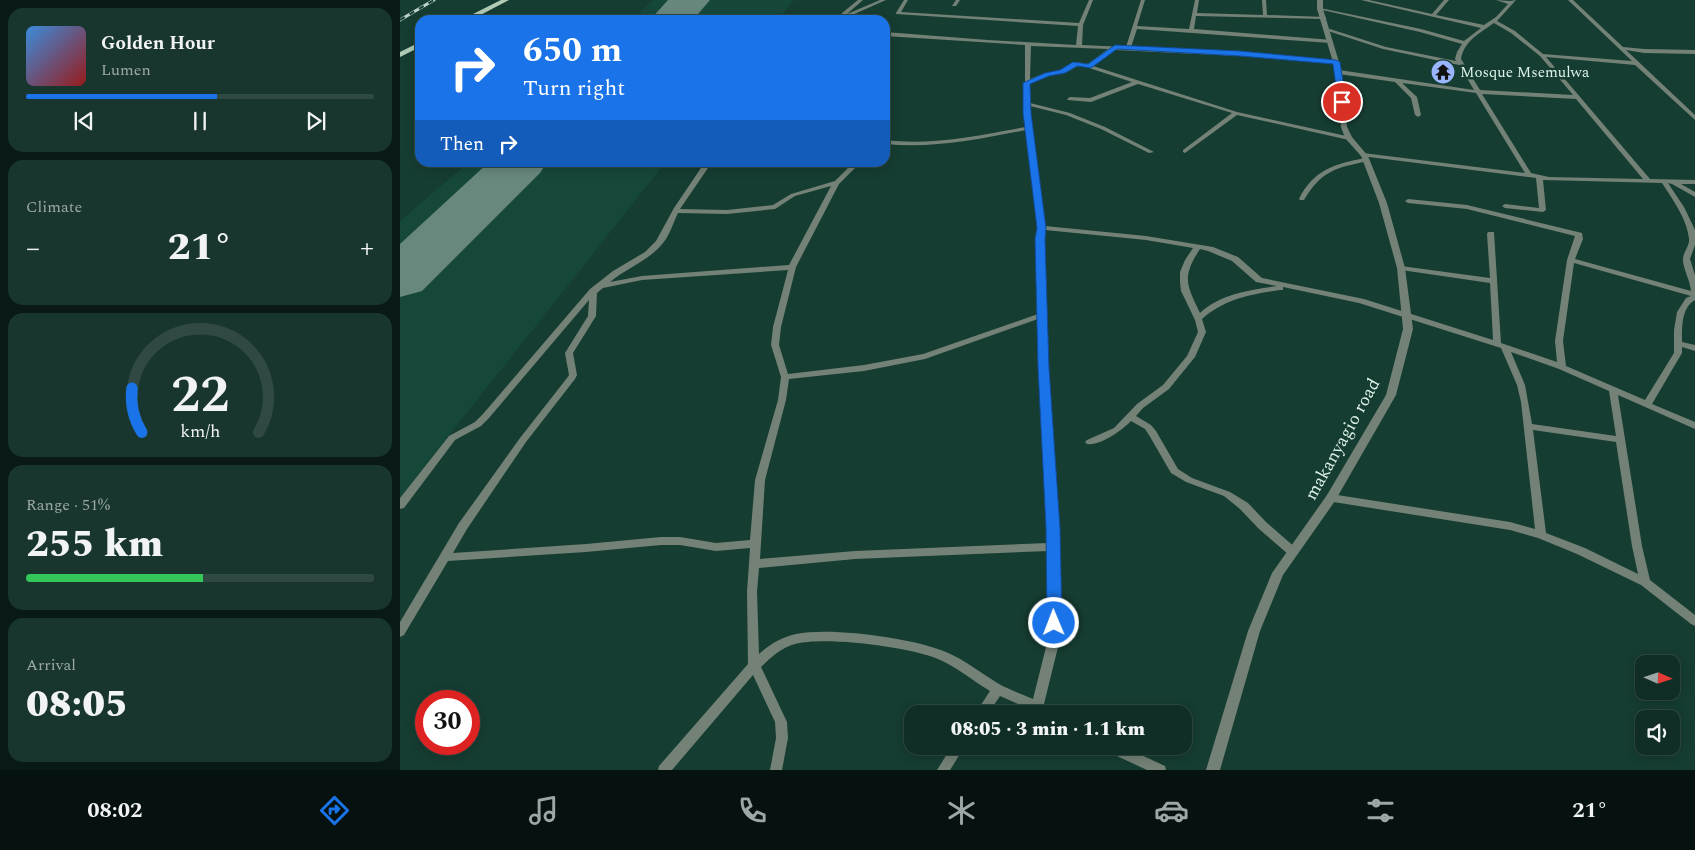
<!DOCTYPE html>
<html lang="en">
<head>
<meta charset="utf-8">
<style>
  :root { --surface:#102e26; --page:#19362e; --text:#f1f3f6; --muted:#9ca8a7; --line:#304a43; --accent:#1a73e8 }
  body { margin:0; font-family:Spectral,serif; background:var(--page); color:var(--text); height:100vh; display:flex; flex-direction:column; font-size:19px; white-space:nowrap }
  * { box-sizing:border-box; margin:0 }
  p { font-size:16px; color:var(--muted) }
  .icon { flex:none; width:28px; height:28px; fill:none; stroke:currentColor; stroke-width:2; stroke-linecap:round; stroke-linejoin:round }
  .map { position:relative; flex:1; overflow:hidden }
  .details { display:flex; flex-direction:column; gap:8px; padding:8px; background:#091915; width:400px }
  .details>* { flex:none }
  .guide { position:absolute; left:15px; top:15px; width:475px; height:152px; border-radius:15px; box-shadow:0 2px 12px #0003,0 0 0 1px var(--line); background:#1a73e8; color:#fff; overflow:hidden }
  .needle { width:32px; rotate:93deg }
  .tools { position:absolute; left:1235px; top:655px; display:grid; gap:10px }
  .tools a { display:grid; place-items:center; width:45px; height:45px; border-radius:10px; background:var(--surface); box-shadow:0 2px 12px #0003,0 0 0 1px var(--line); font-size:25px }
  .speed { position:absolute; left:15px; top:690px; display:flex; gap:10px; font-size:25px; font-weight:700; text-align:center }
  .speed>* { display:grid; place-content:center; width:65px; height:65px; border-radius:50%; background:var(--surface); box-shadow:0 2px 12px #0003,0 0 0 1px var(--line); line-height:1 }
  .speed .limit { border:8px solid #d22; background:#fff; color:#111 }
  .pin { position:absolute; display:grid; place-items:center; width:42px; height:42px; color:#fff; margin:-21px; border:2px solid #fff; border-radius:50%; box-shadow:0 1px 5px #0007 }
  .me { position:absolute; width:55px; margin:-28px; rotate:359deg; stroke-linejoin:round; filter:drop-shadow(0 0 4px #0008) }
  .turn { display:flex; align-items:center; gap:18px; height:105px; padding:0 25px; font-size:22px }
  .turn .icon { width:65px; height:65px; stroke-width:2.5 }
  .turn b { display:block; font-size:35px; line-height:42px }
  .then { display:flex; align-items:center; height:48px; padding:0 25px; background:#0003; gap:10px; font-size:19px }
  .big { font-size:38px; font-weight:800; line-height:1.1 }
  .details .widget { flex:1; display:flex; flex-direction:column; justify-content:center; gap:8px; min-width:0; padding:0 18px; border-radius:15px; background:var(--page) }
  .details .dial { align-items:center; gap:0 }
  .dial svg { height:130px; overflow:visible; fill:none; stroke:var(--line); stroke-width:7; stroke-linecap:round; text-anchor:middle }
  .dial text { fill:var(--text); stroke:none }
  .song { display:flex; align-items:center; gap:15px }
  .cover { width:60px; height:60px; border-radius:8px; background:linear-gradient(135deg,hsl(210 70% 55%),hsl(0 70% 35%)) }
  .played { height:5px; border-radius:2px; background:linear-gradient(90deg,var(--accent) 55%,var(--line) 55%) }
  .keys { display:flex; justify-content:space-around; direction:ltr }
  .heat { display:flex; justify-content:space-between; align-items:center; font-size:28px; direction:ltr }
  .charge { height:8px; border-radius:4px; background:linear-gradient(90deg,#34c759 51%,var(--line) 0) }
  .trip { position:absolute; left:504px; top:705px; width:288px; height:50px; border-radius:15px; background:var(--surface); box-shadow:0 2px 12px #0003,0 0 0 1px var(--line); font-weight:800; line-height:50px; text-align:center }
  .menu { display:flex; height:80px; justify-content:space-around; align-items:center; background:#06120f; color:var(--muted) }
  .menu .icon { width:35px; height:35px }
  .menu .active { color:var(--accent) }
  .menu b { font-size:22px; color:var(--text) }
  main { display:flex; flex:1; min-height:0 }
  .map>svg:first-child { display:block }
  .built { fill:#16483a }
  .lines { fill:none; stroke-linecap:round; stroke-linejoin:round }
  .runway { fill:#68887e; fill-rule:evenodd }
  .minor { fill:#738176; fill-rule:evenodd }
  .tertiary { fill:#738176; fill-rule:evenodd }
  .primary { fill:#b1ccb7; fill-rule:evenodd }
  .rail-casing { stroke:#bbd3cb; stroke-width:3 }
  .rail { stroke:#163d32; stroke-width:2; stroke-dasharray:5.5; stroke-linecap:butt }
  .route { fill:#1a73e8; stroke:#114b97 }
  .labels { text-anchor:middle; stroke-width:5; stroke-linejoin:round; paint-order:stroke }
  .far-poi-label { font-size:15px; fill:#dcf1e9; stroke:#163d32; text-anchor:start }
  .street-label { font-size:18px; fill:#dcf1e9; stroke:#163d32 }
</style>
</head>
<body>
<main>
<section class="details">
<div class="widget">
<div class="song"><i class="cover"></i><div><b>Golden Hour</b><p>Lumen</p></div></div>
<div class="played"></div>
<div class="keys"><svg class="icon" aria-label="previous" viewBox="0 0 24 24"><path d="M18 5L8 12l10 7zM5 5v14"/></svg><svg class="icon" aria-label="pause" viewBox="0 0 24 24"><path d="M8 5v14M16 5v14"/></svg><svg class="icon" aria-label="next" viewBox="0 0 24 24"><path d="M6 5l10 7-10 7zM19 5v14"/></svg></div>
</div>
<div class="widget"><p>Climate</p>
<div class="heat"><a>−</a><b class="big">21°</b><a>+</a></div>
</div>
<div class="widget dial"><svg viewBox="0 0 100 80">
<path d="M14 69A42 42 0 1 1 86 69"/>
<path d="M14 69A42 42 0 0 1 8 42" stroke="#1a73e8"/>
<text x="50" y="56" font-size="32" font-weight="700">22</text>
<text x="50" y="72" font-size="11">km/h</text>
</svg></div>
<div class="widget"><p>Range · 51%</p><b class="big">255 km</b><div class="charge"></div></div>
<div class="widget"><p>Arrival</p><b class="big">08:05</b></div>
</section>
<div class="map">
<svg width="1295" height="770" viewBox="0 0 1295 770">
  <rect width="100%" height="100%" fill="#163d32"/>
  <!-- built -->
  <g class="built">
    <path d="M 253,0 L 394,0 L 378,20 L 231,20 Z"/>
    <path d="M 68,163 L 265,163 L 0,497 L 0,221 Z"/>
  </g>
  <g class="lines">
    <!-- runway -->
    <g class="runway">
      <path d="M 268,0 L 310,0 L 293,20 L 250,20 Z"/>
      <path d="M 89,162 L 147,162 L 140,173 L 22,291 L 0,297 L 0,244 Z"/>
    </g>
    <!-- minor -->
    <g class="minor">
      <path d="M 458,0 L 463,0 L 447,14 L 480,0 L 486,0 L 441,20 L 435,20 L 444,15 L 442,14 L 442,13 Z"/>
      <path d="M 504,0 L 508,0 L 501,12 L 679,23 L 689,0 L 693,0 L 683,25 L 682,45 L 726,47 L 741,0 L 745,0 L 737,26 L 789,29 L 795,0 L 799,0 L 797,13 L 863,15 L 862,0 L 866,0 L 867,15 L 926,17 L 926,19 L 924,19 L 796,16 L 794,29 L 932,40 L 932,42 L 930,43 L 737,29 L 731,47 L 840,52 L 937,60 L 939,61 L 939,63 L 840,56 L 715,50 L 693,66 L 837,112 L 951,137 L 952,138 L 949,140 L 837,115 L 785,153 L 783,152 L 783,150 L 832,113 L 738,84 L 691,102 L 668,100 L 667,99 L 670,97 L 690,98 L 732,82 L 680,65 L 665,73 L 648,75 L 630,83 L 630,103 L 670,113 L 705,127 L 754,152 L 749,153 L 701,129 L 666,115 L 630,106 L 645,226 L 746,236 L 813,247 L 838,257 L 862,278 L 964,299 L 1093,340 L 1090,283 L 1001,270 L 997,268 L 1001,266 L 1090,278 L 1087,234 L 1088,232 L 1094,232 L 1101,343 L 1157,362 L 1155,341 L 1167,260 L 1175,236 L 1067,209 L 1008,203 L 1005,201 L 1008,199 L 1067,205 L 1182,233 L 1183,239 L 1175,259 L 1291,291 C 1290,280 1284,271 1283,261 C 1282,253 1290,246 1289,239 C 1287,218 1272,199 1262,183 L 1143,180 L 1146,210 L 1143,212 L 1105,208 L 1102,206 L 1105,204 L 1139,208 L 1136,178 L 961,156 L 961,154 L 963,153 L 1125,173 L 1076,93 L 1002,83 L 1017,97 L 1021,115 L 1018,117 L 1015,115 L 1011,98 L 995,82 L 939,74 L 936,72 L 939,70 L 1074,90 L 1059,65 L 983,49 L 925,30 L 930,29 L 986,47 L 1056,61 L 1055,59 L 1057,52 L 1062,44 L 1020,32 L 918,9 L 920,8 L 1021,29 L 1064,41 L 1081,28 L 961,0 L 969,0 L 1032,14 L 1044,0 L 1049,0 L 1036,15 L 1084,25 L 1096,17 L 1108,4 L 1096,0 L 1110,1 L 1116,0 L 1097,21 L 1115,31 L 1143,54 L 1232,61 L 1168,0 L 1173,0 L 1223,47 L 1244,49 L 1295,50 L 1295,54 L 1244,53 L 1226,50 L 1295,115 L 1295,120 L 1235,65 L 1146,57 L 1250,179 L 1295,180 L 1295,184 L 1281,184 L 1295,192 L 1295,197 L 1272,184 L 1268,183 L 1284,207 L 1295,230 L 1295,245 L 1290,259 L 1295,275 L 1295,300 C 1281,308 1282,328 1282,342 L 1295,345 L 1295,351 L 1282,347 L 1282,353 L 1252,404 L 1295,422 L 1295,429 L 1218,395 L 1242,546 L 1250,580 L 1295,615 L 1295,626 L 1291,624 L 1241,585 L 1177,554 L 1138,538 L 1110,530 L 927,501 L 926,498 L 927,495 L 931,494 L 1110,522 L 1135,529 L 1121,402 L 1117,385 L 1101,348 L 959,303 L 883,287 L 883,290 L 880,290 C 851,294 824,299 802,319 L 806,332 L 795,357 L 769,389 L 743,408 L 736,416 L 751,425 L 756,431 L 778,469 L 792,478 L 830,492 L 848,503 L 866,522 L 897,549 L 898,552 L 897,555 L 893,556 L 889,555 L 858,528 L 840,509 L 824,496 L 786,482 L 771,473 L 749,435 L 745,429 L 731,421 C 722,430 701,446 687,444 L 685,442 L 687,440 L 714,428 L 737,404 L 763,385 L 787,356 L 798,332 L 795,320 L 781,291 L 780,282 L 780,272 L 785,260 L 793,248 L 746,240 L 645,230 L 644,239 L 647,368 L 658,528 L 661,635 L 644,704 L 657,710 L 659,714 L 641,714 L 600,696 L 588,714 L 575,714 L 590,691 C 573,681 557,667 538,659 C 509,647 426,636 395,644 C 382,647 370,658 361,667 L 387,722 L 388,738 L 382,770 L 370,770 L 376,738 L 375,722 L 353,675 L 272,770 L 258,770 L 259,766 L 348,664 L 347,592 L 350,548 L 316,551 L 280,545 L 261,545 L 186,552 L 48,561 L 4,635 L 0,637 L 0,622 L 59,523 L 120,438 L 167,378 L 169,375 L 165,353 L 188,316 L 189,300 L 89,418 L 81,426 L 55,440 L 4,508 L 0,509 L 0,498 L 49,436 L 75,422 L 83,414 L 190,289 L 213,271 L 245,252 L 256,241 L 274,208 L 305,162 L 312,162 L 280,209 L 327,210 L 373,205 L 391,194 L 435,181 L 454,162 L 461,162 L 439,184 L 396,267 L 381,327 L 379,345 L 388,374 L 464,365 L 523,354 L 638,314 L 636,239 L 638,228 L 626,130 C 579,139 533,149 485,144 L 485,140 C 533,146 579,135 626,127 L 624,113 L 625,84 L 623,83 L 625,82 L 625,45 L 485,36 L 485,32 L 588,40 L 676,45 L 678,26 L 496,14 L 496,13 ZM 1094,23 L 1111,33 L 1140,56 L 1173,95 L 1080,90 L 1061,59 C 1064,41 1080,33 1094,23 ZM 631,46 L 708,49 L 688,64 L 677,62 L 662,71 L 645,73 L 630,79 ZM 1082,94 L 1176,99 L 1243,179 L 1149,177 L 1131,173 ZM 431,186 L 389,265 L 242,276 L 210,282 C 228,267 253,259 266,239 C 271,231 274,221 278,213 L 327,214 L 375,209 L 395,196 ZM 800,249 L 808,251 L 832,261 L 856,282 L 877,286 C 850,290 820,294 800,313 C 787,285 781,278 800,249 ZM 1174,263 L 1291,296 L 1286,298 L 1277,312 L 1274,330 L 1274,353 L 1245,400 L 1166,366 L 1163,341 ZM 388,270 L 373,327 L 371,345 L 381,377 L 378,400 L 355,480 L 350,540 L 316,543 L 280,537 L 261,537 L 186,544 L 53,553 L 67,529 L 126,442 L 175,379 L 177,375 L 173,353 L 196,316 L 197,293 L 203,288 L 242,280 ZM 638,319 L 639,368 L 648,543 L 455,551 L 360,559 L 365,480 L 386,400 L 389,379 L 464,371 L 525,359 ZM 1111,352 L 1159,369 L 1209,391 L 1216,436 L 1132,424 L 1125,385 ZM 1133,430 L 1216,442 L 1232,546 L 1238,574 L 1185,548 L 1146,533 ZM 648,551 L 649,635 L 633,699 C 622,694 610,690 599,684 C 581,673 565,660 546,652 C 512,638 432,627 396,634 C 382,637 370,644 359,654 L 357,592 L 359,568 L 455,559 Z"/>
      <path d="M 556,0 L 560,0 L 556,6 L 552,6 Z"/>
      <path d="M 966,158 L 969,160 L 968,161 C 936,168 922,170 904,200 L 900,200 L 899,199 C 913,170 936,163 966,158 Z"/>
      <path d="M 552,746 L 565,746 L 550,770 L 537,770 Z"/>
      <path d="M 702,746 L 722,746 L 765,766 L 766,770 L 747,770 L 704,750 Z"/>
    </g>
    <!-- tertiary -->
    <path class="tertiary" d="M 917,0 L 923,0 L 923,9 L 942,72 L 947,127 L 952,137 L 968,156 L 987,203 L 1005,268 L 1013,329 L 996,395 L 935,501 L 883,575 L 860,631 L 820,770 L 806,770 L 848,631 L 872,573 L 927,495 L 986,395 L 1003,329 L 997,268 L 979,203 L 961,156 L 945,138 L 941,127 L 936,72 L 917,9 Z"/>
    <!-- primary -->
    <g class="primary">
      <path d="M 101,0 L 109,0 L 71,20 L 61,20 Z"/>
      <path d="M 20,42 L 20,47 L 0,57 L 0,52 Z"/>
    </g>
    <defs>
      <path id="rail" d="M 0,20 L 34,0"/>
    </defs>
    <!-- rail casing -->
    <use href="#rail" class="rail-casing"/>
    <!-- rail -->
    <use href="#rail" class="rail"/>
  </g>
  <!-- route -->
  <path class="route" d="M 715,45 L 840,51 L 936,60 L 940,62 L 946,102 L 942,104 L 938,102 L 933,64 L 840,56 L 717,49 L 691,68 L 677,66 L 665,73 L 649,76 L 630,84 L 631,113 L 646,228 L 645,239 L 649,368 L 660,528 L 662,623 L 660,628 L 654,629 L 649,628 L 647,623 L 646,528 L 638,368 L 635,239 L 637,228 L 623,113 L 623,83 L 645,73 L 660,70 L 673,62 L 688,64 Z"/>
  <!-- icons -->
  <defs>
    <symbol id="temple-disc" viewBox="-11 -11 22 22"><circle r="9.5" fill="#99b5fd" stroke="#163d32"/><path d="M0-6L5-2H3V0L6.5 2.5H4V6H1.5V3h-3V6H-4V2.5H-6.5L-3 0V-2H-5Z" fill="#111"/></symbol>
  </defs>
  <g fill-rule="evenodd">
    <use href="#temple-disc" x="1029" y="58" width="28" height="28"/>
  </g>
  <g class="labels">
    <!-- far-poi labels -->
    <g class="far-poi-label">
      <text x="1060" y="77">Mosque Msemulwa</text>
    </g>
    <!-- street labels -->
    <g class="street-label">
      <text transform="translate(942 439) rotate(-61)" y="6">makanyagio road</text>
    </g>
  </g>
</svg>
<div class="tools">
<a><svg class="needle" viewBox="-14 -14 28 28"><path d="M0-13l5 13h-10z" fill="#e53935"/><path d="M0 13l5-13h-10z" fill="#9ca8a7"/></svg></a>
<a><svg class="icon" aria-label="sound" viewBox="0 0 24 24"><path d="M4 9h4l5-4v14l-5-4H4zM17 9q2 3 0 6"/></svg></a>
</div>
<div class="speed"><div class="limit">30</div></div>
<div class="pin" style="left:942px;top:102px;background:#d93025"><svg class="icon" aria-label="arrive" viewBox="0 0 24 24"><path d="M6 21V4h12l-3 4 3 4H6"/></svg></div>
<svg class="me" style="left:654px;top:623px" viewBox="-20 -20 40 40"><circle r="17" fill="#1a73e8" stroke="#fff" stroke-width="3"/><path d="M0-11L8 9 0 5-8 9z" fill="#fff"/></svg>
<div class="trip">08:05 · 3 min · 1.1 km</div>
<div class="guide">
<div class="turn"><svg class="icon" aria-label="right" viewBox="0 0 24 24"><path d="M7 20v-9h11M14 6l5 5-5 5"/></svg><div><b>650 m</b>Turn right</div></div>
<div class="then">Then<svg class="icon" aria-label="right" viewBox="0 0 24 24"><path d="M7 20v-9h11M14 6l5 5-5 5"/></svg></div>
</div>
</div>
</main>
<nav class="menu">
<b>08:02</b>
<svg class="icon active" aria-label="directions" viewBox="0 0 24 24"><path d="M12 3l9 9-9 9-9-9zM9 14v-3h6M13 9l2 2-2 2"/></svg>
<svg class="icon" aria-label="music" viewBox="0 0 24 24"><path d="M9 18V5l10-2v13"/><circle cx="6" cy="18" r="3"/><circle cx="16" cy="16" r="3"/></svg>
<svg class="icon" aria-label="phone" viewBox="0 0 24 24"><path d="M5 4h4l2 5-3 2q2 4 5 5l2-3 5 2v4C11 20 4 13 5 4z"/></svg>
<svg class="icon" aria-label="climate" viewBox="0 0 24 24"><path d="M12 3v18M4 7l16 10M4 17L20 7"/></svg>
<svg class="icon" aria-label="car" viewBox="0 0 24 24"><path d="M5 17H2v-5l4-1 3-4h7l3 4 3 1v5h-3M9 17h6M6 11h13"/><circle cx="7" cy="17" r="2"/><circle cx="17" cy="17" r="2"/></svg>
<svg class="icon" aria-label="filters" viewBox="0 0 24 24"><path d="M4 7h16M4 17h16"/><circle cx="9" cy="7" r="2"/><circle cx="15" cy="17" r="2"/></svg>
<b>21°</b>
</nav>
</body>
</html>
